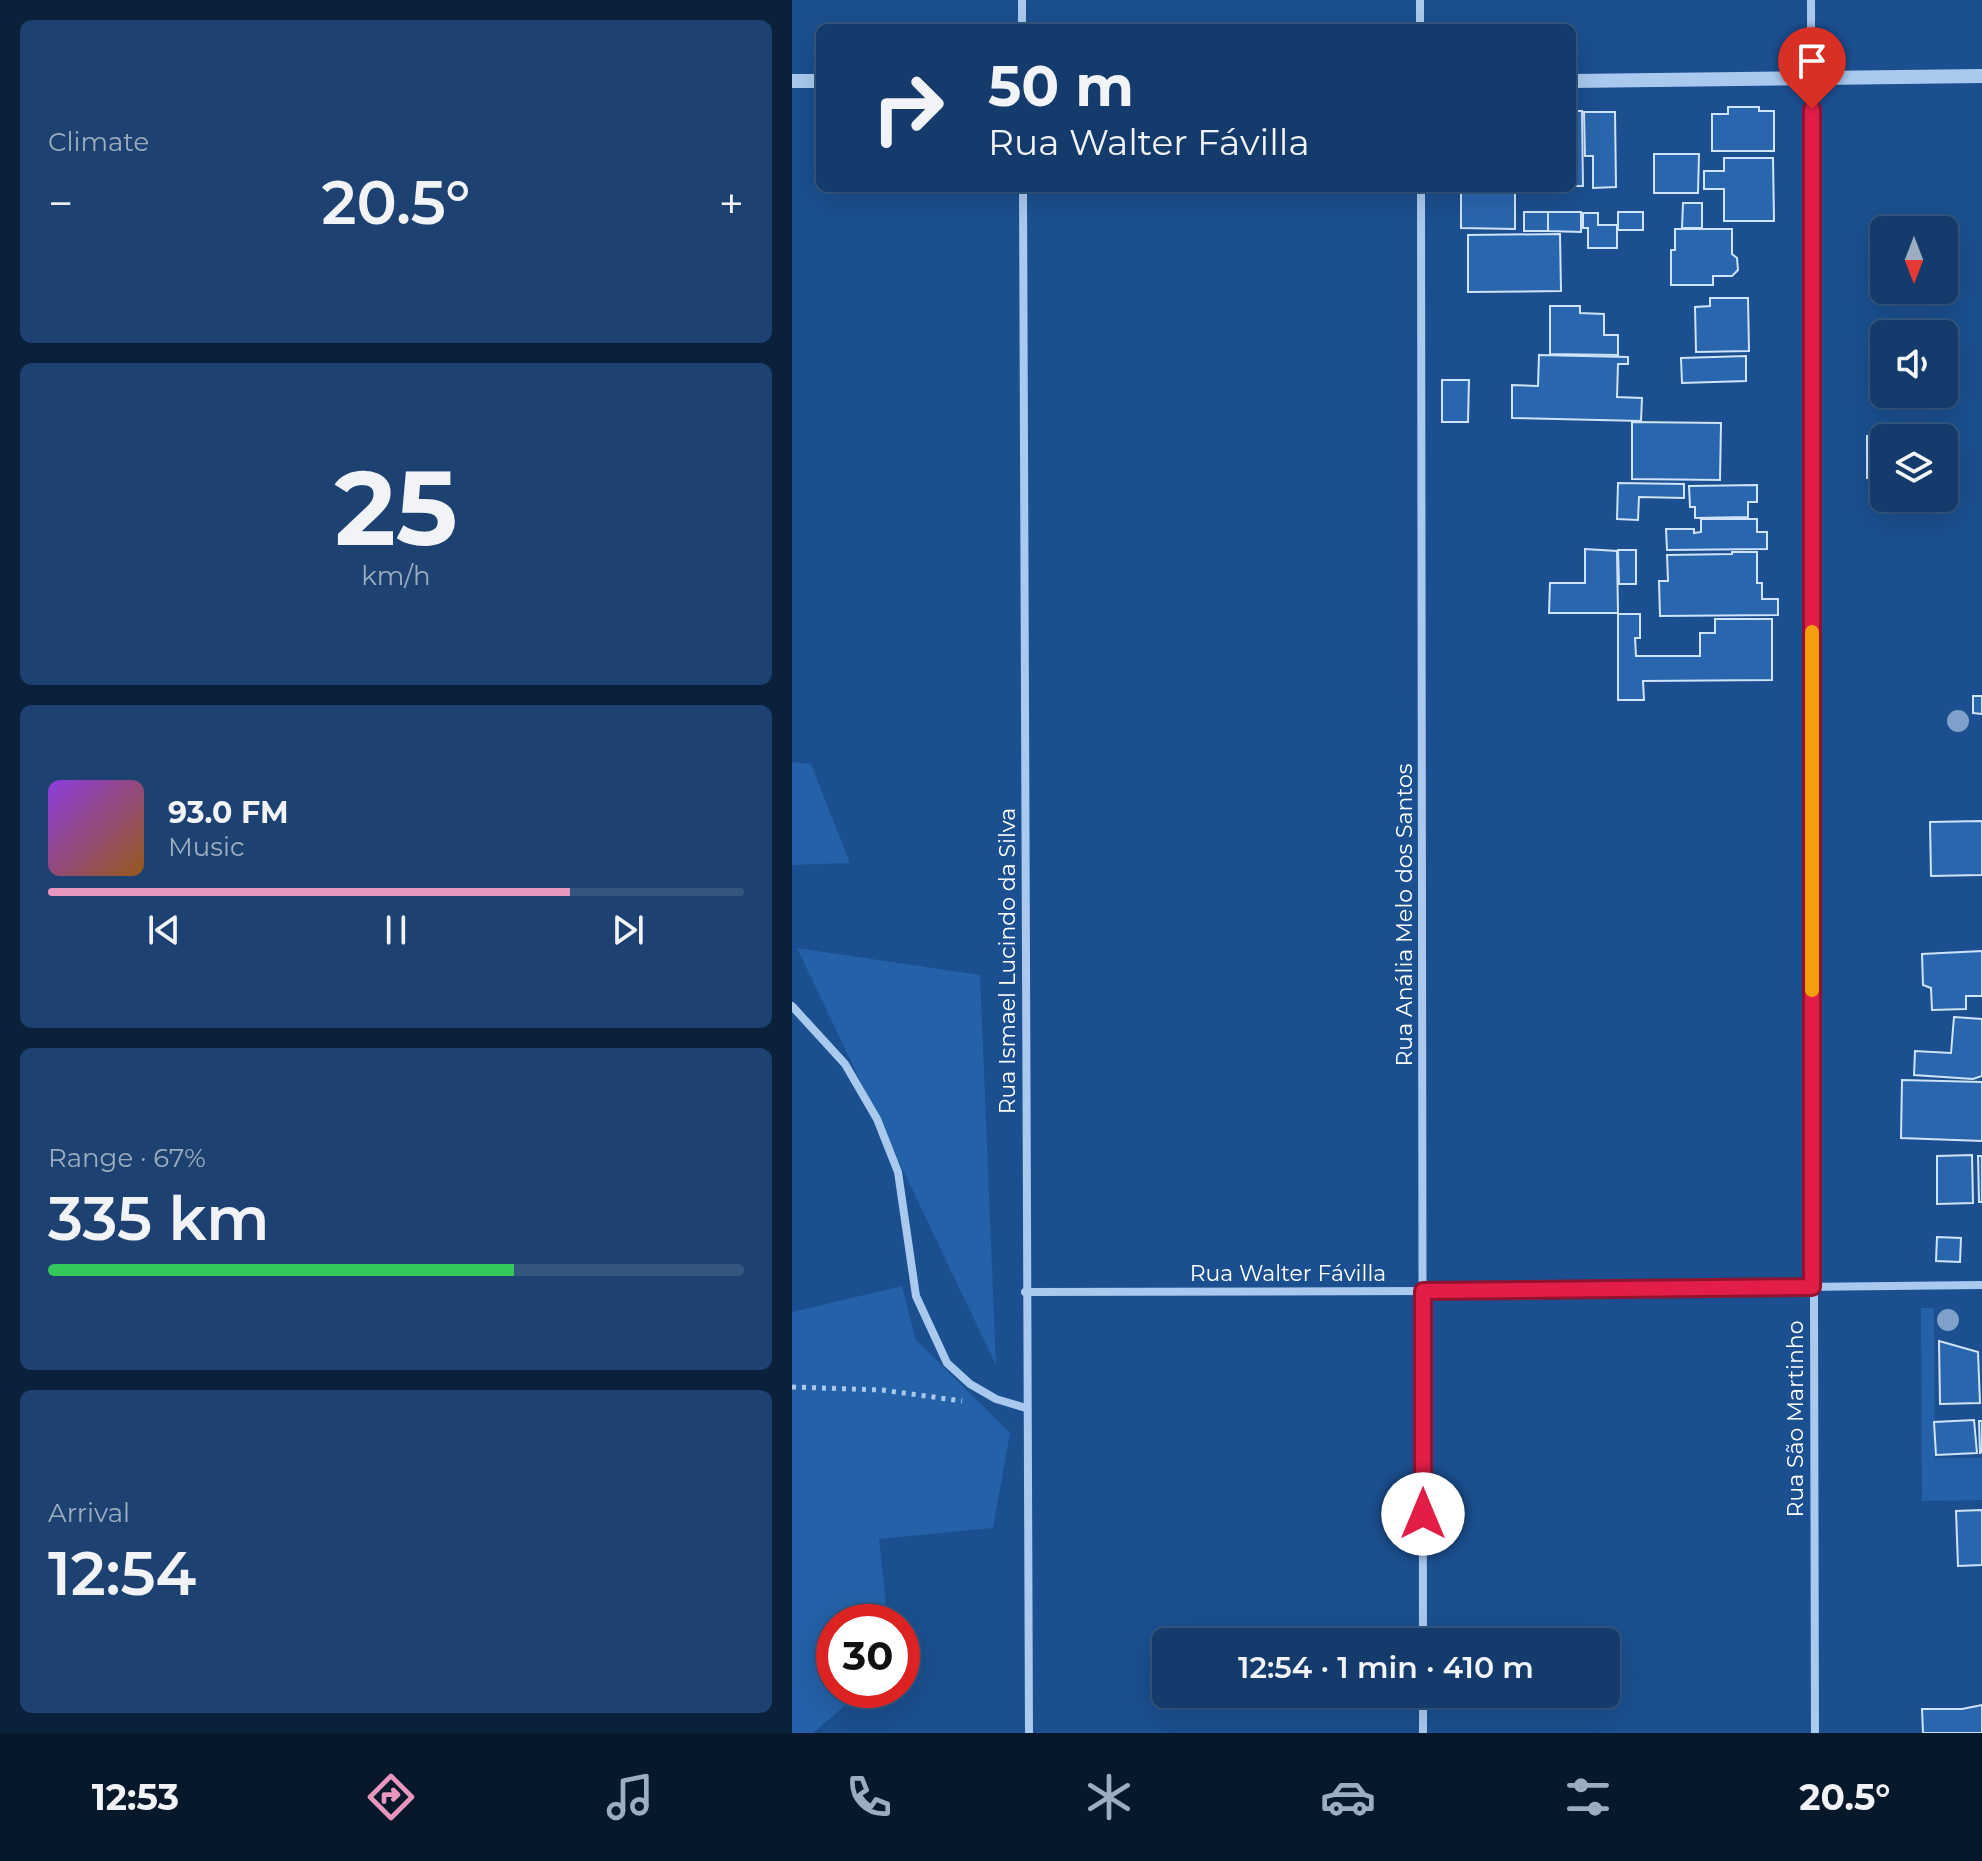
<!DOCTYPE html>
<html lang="en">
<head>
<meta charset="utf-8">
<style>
  :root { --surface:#143b6b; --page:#1d4271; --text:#f1f3f6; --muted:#9dadc1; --line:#33557e; --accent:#e797bd }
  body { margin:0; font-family:Montserrat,sans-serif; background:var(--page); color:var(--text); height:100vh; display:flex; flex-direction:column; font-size:30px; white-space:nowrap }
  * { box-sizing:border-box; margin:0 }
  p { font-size:26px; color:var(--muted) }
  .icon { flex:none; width:44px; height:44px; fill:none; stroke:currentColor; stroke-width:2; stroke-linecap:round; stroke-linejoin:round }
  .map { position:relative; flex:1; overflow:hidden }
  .panel { display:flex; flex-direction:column; gap:20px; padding:20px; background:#0b203b; width:792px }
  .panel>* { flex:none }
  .banner { position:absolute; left:24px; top:24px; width:760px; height:168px; border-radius:12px; box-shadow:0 8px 32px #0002,0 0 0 2px var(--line); background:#143b6b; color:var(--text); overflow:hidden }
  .needle { width:52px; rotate:180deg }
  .fabs { position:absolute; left:1078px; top:216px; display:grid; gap:16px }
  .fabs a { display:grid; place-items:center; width:88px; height:88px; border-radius:12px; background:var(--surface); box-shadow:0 8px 32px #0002,0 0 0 2px var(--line); font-size:40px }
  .speed { position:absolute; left:24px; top:1604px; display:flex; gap:16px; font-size:40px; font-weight:700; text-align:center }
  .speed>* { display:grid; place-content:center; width:104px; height:104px; border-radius:50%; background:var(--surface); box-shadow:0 8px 32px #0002,0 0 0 2px var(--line); line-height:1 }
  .speed .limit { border:12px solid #d22; background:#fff; color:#111 }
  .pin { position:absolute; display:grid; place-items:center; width:68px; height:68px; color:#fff; margin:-82px -34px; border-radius:50% 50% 50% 0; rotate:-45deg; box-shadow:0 0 8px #0007 }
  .pin .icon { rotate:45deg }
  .me { position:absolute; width:88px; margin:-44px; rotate:0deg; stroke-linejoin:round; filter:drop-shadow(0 0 6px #0008) }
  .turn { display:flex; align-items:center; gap:28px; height:168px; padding:0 40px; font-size:36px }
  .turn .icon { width:104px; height:104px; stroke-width:2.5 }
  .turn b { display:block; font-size:56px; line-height:68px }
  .big { font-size:60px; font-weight:600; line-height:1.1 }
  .panel .card { flex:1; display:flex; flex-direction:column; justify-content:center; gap:12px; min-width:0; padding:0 28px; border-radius:12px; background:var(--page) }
  .panel .dial { align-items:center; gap:0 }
  .dial b { font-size:104px; line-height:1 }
  .song { display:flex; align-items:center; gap:24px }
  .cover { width:96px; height:96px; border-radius:12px; background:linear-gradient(135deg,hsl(270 70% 55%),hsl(30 70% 35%)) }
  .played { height:8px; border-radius:4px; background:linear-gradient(90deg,var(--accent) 75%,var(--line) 75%) }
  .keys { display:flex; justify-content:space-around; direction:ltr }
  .heat { display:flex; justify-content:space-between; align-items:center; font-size:44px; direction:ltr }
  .charge { height:12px; border-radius:6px; background:linear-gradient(90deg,#34c759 67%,var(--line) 0) }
  .trip { position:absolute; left:360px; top:1628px; width:468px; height:80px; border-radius:12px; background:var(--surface); box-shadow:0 8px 32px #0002,0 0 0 2px var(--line); font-weight:600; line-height:80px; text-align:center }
  .dock { display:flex; height:128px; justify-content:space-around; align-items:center; background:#08182b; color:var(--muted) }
  .dock .icon { width:56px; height:56px }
  .dock .on { color:var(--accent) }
  .dock b { font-size:36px; color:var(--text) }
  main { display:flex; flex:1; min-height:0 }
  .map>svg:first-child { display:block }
  .green { fill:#2461a8 }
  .building { fill:#2a66ad; stroke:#cfe3fa; stroke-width:2 }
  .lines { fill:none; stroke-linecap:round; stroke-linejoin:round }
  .path { stroke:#a9c9ee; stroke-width:5; stroke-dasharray:4 6; stroke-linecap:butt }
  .minor { stroke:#a9c9ee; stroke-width:8 }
  .tertiary { stroke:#a9c9ee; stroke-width:14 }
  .tree { fill:#7ea0ca }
  .route-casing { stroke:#92132f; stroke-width:20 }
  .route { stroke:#e11d48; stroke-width:14 }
  .slow { stroke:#f59e0b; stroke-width:14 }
  .labels { text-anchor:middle; stroke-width:8; stroke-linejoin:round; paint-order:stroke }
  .street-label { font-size:22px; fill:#fff; stroke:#1b4f8f }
</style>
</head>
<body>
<main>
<section class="panel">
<div class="card"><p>Climate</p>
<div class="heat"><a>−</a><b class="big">20.5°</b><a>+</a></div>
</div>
<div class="card dial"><b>25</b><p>km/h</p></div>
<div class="card">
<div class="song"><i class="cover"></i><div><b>93.0 FM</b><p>Music</p></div></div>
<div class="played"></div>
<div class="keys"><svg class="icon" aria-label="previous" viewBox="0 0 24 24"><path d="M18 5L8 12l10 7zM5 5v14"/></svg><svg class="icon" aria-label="pause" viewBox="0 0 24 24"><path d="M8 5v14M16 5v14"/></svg><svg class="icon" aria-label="next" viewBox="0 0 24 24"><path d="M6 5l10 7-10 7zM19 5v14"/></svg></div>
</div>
<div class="card"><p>Range · 67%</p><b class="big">335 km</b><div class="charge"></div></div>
<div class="card"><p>Arrival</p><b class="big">12:54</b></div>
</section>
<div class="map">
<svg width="1190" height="1733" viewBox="0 0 1190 1733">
  <rect width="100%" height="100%" fill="#1b4f8f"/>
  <!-- green -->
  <g class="green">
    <path d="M 0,762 L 19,764 L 58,863 L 0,865 Z"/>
    <path d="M 5,948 L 188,975 L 204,1365 Z"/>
    <path d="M 110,1286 L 124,1340 L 218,1433 L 201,1528 L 87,1539 L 96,1622 L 42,1622 L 42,1690 L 71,1690 L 21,1733 L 0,1733 L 0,1312 Z"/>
    <path d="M 1129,1308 L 1142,1308 L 1143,1458 L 1190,1458 L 1190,1500 L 1130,1501 Z"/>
  </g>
  <!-- building -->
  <g class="building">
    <path d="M 936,107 L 967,107 L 967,111 L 982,111 L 982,151 L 920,151 L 920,114 L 936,114 Z"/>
    <path d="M 780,111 L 790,111 L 791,186 L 780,186 Z"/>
    <path d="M 792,112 L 823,112 L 824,187 L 801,188 L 801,156 L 793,156 Z"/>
    <path d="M 862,154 L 907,154 L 906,193 L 862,193 Z"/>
    <path d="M 932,158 L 981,158 L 982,221 L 932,221 L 932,189 L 912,189 L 912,171 L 932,171 Z"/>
    <path d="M 669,188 L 723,188 L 723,229 L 669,228 Z"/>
    <path d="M 891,203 L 910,203 L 910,228 L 890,228 Z"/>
    <rect x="732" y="212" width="24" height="19"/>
    <path d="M 756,212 L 789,212 L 789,232 L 756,231 Z"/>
    <rect x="826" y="212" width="25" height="18"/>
    <path d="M 791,213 L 806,213 L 806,225 L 825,225 L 825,248 L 796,248 L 796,228 L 791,228 Z"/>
    <path d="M 883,229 L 940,229 L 940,254 L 945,258 L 946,270 L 940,276 L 921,276 L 921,285 L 879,285 L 879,250 L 883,250 Z"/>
    <path d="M 768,234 L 769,291 L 676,292 L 676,235 Z"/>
    <path d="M 918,298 L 956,298 L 957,351 L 904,352 L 903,307 L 918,306 Z"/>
    <path d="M 758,306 L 788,306 L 788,313 L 812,314 L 812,335 L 826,335 L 826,355 L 758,354 Z"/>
    <path d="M 747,355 L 836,357 L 836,364 L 826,364 L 825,397 L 850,398 L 849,421 L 720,418 L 720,385 L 746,386 Z"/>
    <path d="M 954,356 L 954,381 L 890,383 L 889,358 Z"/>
    <path d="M 650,380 L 677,380 L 676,422 L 650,422 Z"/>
    <path d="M 840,422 L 929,423 L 928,480 L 840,479 Z"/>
    <path d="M 1075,436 L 1096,436 L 1092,438 L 1092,478 L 1075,478 Z"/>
    <path d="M 826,483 L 892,484 L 892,498 L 847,497 L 846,520 L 825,519 Z"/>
    <path d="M 965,485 L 965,502 L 956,502 L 956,517 L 903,518 L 903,507 L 898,507 L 897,486 Z"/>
    <path d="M 909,519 L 965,519 L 965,532 L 975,532 L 975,549 L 875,550 L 874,529 L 902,529 L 902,533 L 909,532 Z"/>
    <path d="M 793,549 L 825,551 L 826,613 L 757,613 L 758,583 L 793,583 Z"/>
    <path d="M 826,550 L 844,550 L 844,584 L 827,584 Z"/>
    <path d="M 940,552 L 965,552 L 965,583 L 970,583 L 970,599 L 986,599 L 986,615 L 868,616 L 867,581 L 876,581 L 875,555 L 940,554 Z"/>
    <path d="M 826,614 L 848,614 L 848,638 L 843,638 L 844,656 L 908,656 L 908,633 L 923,633 L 923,619 L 980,619 L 980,680 L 851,681 L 852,700 L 826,700 Z"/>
    <path d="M 1181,696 L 1190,696 L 1190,714 L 1181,713 Z"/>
    <path d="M 1190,821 L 1190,875 L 1139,876 L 1138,822 Z"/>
    <path d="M 1190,951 L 1190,996 L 1174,996 L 1174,1009 L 1140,1010 L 1139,988 L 1131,985 L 1130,954 Z"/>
    <path d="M 1162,1017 L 1190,1019 L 1190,1076 L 1181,1079 L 1122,1075 L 1123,1051 L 1159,1053 Z"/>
    <path d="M 1110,1080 L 1190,1082 L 1190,1141 L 1109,1138 Z"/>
    <path d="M 1180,1155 L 1181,1203 L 1145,1204 L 1145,1156 Z"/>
    <path d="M 1186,1156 L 1190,1156 L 1190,1202 L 1187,1202 Z"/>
    <path d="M 1145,1237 L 1169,1238 L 1168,1262 L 1144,1261 Z"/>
    <path d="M 1147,1341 L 1186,1352 L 1188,1403 L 1148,1404 Z"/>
    <path d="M 1182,1420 L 1185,1453 L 1144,1455 L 1142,1422 Z"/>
    <path d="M 1187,1421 L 1190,1421 L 1190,1452 L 1188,1453 Z"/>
    <path d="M 1190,1510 L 1190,1565 L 1166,1566 L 1164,1511 Z"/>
    <path d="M 1190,1705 L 1190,1733 L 1131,1733 L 1130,1709 L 1170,1709 Z"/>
  </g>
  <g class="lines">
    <!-- path -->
    <path class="path" d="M 0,1387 L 90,1390 L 170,1401"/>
    <!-- minor -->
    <g class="minor">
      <path d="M 230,0 L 230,28"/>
      <path d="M 628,0 L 628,28"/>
      <path d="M 1019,0 L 1023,1733"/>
      <path d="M 231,188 L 237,1733"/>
      <path d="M 629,188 L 631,1642"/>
      <path d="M 0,1006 L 53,1064 L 85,1119 L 106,1172 L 124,1296 L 155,1363 L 178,1384 L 204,1399 L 234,1408"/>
      <path d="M 233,1292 L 631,1291 L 1190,1285"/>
      <path d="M 631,1694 L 631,1733"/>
    </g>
    <!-- tertiary -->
    <g class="tertiary">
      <path d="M 0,81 L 28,81"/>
      <path d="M 780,81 L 1190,76"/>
    </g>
  </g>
  <!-- trees -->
  <g class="tree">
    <circle cx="1166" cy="721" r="11"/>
    <circle cx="1156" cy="1320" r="11"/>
  </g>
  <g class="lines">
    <defs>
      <path id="route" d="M 631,1514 L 631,1291 L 1020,1287 L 1020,109"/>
    </defs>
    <!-- route casing -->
    <use href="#route" class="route-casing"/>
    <!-- route -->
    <use href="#route" class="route"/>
    <!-- slow -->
    <path class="slow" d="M 1020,632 L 1020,990"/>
  </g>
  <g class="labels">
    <!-- street labels -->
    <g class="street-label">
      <text transform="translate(612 915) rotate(-90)" y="8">Rua Anália Melo dos Santos</text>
      <text transform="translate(215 961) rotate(-90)" y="8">Rua Ismael Lucindo da Silva</text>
      <text x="496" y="1281">Rua Walter Fávilla</text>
      <text transform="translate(1003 1419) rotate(-90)" y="8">Rua São Martinho</text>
    </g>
  </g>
</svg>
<div class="fabs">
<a><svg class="needle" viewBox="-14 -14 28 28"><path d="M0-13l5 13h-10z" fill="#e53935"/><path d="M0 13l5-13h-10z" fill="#9dadc1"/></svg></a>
<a><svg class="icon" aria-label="sound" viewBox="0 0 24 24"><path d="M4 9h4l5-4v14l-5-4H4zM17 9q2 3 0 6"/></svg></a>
<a><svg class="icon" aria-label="layers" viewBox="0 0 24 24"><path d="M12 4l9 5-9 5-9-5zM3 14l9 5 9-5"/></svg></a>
</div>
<div class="speed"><div class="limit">30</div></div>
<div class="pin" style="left:1020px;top:109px;background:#d93025"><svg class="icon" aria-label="arrive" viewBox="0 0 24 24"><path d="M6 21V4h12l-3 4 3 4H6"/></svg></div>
<svg class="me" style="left:631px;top:1514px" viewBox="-20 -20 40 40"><circle r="19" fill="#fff"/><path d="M0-13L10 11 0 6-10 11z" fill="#e11d48"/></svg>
<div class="trip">12:54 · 1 min · 410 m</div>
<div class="banner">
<div class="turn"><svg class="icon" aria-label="right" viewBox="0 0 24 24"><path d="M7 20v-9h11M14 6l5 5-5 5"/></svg><div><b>50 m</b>Rua Walter Fávilla</div></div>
</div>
</div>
</main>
<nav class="dock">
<b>12:53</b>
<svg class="icon on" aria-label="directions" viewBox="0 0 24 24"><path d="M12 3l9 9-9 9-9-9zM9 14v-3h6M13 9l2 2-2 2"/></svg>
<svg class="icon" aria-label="music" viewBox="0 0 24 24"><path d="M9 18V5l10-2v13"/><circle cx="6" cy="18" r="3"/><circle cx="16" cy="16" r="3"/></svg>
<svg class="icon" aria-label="phone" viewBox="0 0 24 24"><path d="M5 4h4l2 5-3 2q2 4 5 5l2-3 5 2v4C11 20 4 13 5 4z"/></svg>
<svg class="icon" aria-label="climate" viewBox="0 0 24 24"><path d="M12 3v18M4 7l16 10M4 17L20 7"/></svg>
<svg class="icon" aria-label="car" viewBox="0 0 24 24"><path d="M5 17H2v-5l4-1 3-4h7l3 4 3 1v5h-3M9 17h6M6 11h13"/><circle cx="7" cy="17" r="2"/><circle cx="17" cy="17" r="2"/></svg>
<svg class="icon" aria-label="filters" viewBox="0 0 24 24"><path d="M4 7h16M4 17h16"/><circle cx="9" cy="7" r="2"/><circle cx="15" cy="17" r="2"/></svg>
<b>20.5°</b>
</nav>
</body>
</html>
